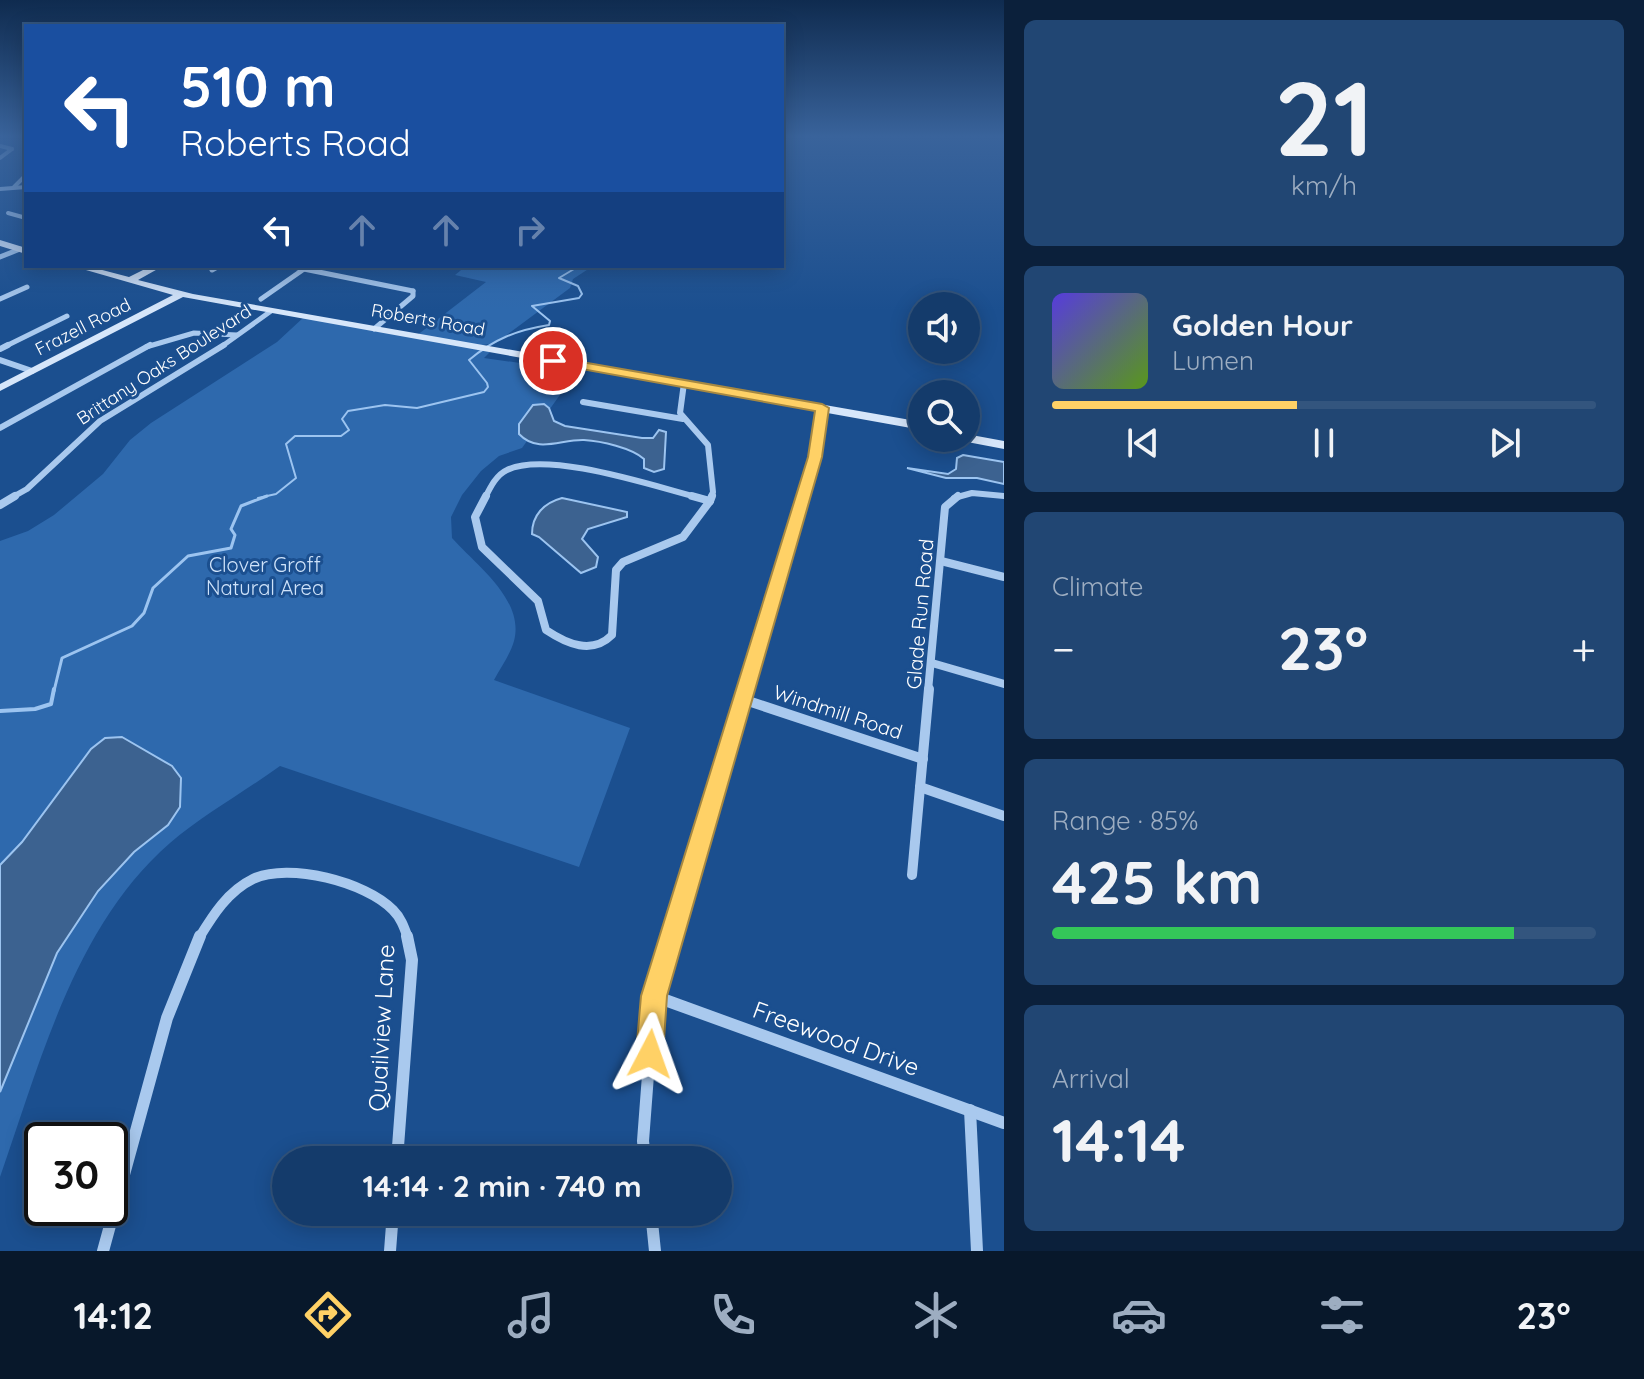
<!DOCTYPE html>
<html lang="en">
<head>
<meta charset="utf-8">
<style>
  :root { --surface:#143b6b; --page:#214673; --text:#f1f3f6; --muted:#9dadc1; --line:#33557e; --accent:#ffd166 }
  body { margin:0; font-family:Quicksand,sans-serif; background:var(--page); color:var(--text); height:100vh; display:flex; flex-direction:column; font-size:30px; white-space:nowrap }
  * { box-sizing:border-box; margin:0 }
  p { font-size:26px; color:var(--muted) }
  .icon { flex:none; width:44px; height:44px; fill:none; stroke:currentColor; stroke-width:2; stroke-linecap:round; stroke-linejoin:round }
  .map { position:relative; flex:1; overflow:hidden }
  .side { display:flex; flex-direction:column; gap:20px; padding:20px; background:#0b203b; width:640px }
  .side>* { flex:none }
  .banner { position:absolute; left:24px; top:24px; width:760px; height:244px; border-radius:0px; box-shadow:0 4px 20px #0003,0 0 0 2px var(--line); background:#1a4fa0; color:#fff; overflow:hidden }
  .tools { position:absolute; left:908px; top:292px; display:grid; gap:16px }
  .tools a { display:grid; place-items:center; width:72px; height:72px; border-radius:50%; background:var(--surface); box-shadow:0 4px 20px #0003,0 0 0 2px var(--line); font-size:40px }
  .speed { position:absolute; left:24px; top:1122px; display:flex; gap:16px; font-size:40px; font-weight:700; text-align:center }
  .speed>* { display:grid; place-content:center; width:104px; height:104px; border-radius:50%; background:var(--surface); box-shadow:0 4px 20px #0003,0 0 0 2px var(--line); line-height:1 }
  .speed .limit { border:4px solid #111; border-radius:12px; background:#fff; color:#111 }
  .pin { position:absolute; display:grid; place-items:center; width:68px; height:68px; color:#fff; margin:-34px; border:4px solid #fff; border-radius:50%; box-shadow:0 2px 8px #0007 }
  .me { position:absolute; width:88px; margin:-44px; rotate:4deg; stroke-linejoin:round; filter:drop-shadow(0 0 6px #0008) }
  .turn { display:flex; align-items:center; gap:28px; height:168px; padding:0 24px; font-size:36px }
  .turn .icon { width:104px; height:104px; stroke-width:2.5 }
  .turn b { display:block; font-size:56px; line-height:68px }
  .lanes { display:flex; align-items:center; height:76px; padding:0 24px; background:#0003; justify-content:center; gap:40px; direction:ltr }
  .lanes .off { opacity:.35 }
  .big { font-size:60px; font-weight:700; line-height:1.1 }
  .side .tile { flex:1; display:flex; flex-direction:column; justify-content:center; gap:12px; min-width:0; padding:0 28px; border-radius:12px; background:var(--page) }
  .side .dial { align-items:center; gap:0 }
  .dial b { font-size:104px; line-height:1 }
  .song { display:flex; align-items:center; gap:24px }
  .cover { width:96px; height:96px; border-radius:12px; background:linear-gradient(135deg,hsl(250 70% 55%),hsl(90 70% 35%)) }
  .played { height:8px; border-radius:4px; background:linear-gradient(90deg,var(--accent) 45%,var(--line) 45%) }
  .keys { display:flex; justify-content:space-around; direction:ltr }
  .heat { display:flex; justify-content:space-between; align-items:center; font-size:44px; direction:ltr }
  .charge { height:12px; border-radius:6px; background:linear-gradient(90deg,#34c759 85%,var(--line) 0) }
  .trip { position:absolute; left:272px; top:1146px; width:460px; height:80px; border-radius:40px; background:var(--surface); box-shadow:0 4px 20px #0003,0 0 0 2px var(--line); font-weight:700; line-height:80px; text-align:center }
  .menu { display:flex; height:128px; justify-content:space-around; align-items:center; background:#08182b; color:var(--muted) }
  .menu .icon { width:56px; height:56px }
  .menu .active { color:var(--accent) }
  .menu b { font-size:36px; color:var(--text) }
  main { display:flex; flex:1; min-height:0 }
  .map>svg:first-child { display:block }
  .green { fill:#2e69ad }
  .water { fill:#3c6290; stroke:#9cc4f0; stroke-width:2 }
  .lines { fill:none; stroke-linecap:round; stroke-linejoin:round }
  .stream-far2 { stroke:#9cc4f0; stroke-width:2 }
  .stream-far1 { stroke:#9cc4f0; stroke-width:3 }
  .stream { stroke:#9cc4f0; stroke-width:4 }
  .street-far5 { stroke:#a9c9ee; stroke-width:4 }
  .street-far4 { stroke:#a9c9ee; stroke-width:5 }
  .street-far3 { stroke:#a9c9ee; stroke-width:6 }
  .street-far2 { stroke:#a9c9ee; stroke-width:8 }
  .street-far1 { stroke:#a9c9ee; stroke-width:10 }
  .street { stroke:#a9c9ee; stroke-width:12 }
  .secondary { fill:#d6e6fa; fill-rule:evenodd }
  .route { fill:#ffd166; stroke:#a68842; stroke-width:2 }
  .labels { text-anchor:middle; stroke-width:6; stroke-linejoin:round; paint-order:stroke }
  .far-street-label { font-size:18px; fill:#fff; stroke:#1b4f8f }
  .park-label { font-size:20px; fill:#cfe3fa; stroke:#1b4f8f }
  .street-label { font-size:20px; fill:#fff; stroke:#1b4f8f }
  .near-street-label { font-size:24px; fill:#fff; stroke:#1b4f8f }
</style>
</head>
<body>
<main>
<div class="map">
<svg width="1004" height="1251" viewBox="0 0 1004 1251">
  <rect width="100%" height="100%" fill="#1b4f8f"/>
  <!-- green -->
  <path class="green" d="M 466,266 L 593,266 L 573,279 L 570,288 L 496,343 L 476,346 L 492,350 L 484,358 L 577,371 L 522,448 L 499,456 L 481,471 L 462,495 L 451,517 L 452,538 C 476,565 525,600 514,641 C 510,655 501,667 494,680 L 630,728 L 579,867 L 280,766 C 244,792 203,815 170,843 C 75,925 40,1063 0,1177 L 0,541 L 28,531 L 54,515 L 103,474 L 130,440 L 151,423 L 277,342 L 304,317 L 416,336 L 486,282 L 455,275 Z"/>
  <!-- water -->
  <g class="water">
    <path d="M 544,404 L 549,408 L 554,421 L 565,426 L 642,438 L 653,438 L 659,430 L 666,432 L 664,469 L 654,472 L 644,468 L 644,459 C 632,448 601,441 584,440 C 561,439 538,454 519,434 L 519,424 L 533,405 Z"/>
    <path d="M 963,455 L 1004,462 L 1004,484 L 977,478 L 946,478 L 907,468 L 948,474 L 956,469 L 957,458 Z"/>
    <path d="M 562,498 L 627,512 L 627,517 L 588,529 L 582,539 L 598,557 L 596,567 L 581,573 L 539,537 L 532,534 C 532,515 544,503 562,498 Z"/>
    <path d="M 122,737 L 172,766 L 181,778 L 180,807 L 168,825 L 134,852 L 98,891 L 57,953 L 0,1092 L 0,865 L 22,842 L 91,749 L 105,738 Z"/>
  </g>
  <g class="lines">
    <!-- stream-far2 -->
    <g class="stream-far2">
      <path d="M 584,266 L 610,266"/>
      <path d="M 258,498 L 276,494 L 296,478 L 286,444 L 295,436 L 341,436 L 349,430 L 342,419 L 348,411 L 385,405 L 417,408 L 484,392 L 488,387 L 487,383 L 469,360 C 494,339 517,330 549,325 L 550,321 L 532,306 L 579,298 L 582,294 L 578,286 L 559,278 L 579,266"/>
    </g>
    <!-- stream-far1 -->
    <path class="stream-far1" d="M 54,691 L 62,658 L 132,626 L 144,613 L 153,588 L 188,556 L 231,548 L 235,535 L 231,529 L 241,506 L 267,496"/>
    <!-- stream -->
    <path class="stream" d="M 0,711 L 35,709 L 51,704 L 54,689"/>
    <!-- street-far5 -->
    <g class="street-far5">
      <path d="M 0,146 L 12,149"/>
      <path d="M 0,158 L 12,149"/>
      <path d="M 14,187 L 26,175"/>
      <path d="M 0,189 L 26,187"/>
      <path d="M 8,213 L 26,218"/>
    </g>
    <!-- street-far4 -->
    <g class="street-far4">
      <path d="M 0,257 L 20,249"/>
      <path d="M 289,266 L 413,291"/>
      <path d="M 212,270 L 219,266"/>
      <path d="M 0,299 L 27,287"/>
      <path d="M 261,299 L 304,269"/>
      <path d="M 374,329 L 413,296 L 413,291"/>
      <path d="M 4,347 L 67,316"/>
      <path d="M 146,347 L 194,333 L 237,335"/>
      <path d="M 221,347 L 271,311"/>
    </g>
    <!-- street-far3 -->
    <g class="street-far3">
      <path d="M 0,349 L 8,345"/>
      <path d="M 0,360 L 32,371"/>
      <path d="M 684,383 L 680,413 L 708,445 L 713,492 L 711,498"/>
      <path d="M 583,402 L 683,419"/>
      <path d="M 0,428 L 150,345"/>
      <path d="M 11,498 L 27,489 L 100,421 L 224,345"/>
      <path d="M 485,498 C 490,488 496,475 507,470 C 548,450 656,487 700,498"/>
      <path d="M 803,498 L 815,457 L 822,408"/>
      <path d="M 954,498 L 972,493 L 1004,496"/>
    </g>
    <!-- street-far2 -->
    <g class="street-far2">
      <path d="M 486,496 L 475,517 L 482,547 L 538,601 L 546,630 C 567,644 592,655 612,635 L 616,570 L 623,562 L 683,537 L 710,501"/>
      <path d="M 692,496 L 710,501"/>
      <path d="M 710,501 L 712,496"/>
      <path d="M 0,505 L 15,496"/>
      <path d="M 941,561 L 1004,577"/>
      <path d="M 932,663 L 1004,684"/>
      <path d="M 745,691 L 803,496"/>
      <path d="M 928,691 L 945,507 L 958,496"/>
    </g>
    <!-- street-far1 -->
    <g class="street-far1">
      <path d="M 742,699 L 923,759"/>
      <path d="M 920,787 L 1004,816"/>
      <path d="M 912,875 L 929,689"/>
      <path d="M 199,938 C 213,915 228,891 253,879 C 289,862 366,882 393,910 C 401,918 404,927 408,938"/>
      <path d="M 671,938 L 746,689"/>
    </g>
    <!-- street -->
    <g class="street">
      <path d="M 654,996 L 1004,1123"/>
      <path d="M 970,1110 L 977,1251"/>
      <path d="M 397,1160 L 412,960 L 407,936"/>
      <path d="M 645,1160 L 643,1141 L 654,996 L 672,936"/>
      <path d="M 651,1212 L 655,1251"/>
      <path d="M 392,1220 L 652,1219"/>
      <path d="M 103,1251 L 167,1018 L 200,936"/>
      <path d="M 390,1251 L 393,1212"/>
    </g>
    <!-- secondary -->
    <g class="secondary">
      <path d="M 0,240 L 26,248 L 26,254 L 0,246 Z"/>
      <path d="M 72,266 L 87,266 L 129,277 L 151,266 L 163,266 L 138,280 L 193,294 L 922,422 L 922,430 L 183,297 L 0,391 L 0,384 L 173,295 Z"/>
      <path d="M 966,434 L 1004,441 L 1004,449 L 962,441 L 960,438 L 966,438 Z"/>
    </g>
  </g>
  <!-- sky -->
  <linearGradient id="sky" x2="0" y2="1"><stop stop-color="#0f2b4f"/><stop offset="0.44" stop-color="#39639b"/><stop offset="1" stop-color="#39639b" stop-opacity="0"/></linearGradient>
  <rect width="1004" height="310" fill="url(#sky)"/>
  <!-- route -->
  <path class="route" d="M 553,357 L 822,404 L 829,408 L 822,457 L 667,996 L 663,1054 L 659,1064 L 650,1068 L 640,1064 L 636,1054 L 641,996 L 808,457 L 815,411 L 548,363 L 548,358 Z"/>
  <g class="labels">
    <!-- far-street labels -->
    <g class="far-street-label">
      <text transform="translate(428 320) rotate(10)" y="6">Roberts Road</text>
      <text transform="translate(83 327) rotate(-27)" y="6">Frazell Road</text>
      <text transform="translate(164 365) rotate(-33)" y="6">Brittany Oaks Boulevard</text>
    </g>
    <!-- park labels -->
    <g class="park-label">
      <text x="265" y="572">Clover Groff<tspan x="265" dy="23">Natural Area</tspan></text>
    </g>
    <!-- street labels -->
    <g class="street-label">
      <text transform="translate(920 614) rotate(-85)" y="7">Glade Run Road</text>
      <text transform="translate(838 712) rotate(18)" y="7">Windmill Road</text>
    </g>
    <!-- near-street labels -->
    <g class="near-street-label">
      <text transform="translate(382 1028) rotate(-87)" y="8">Quailview Lane</text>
      <text transform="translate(836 1039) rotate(20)" y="8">Freewood Drive</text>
    </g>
  </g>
</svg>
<div class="tools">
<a><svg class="icon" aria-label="sound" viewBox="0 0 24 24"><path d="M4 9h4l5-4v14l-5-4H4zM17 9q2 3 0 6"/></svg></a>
<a><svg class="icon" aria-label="search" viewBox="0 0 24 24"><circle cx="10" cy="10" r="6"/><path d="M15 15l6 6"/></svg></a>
</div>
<div class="speed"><div class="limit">30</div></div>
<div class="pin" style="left:553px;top:361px;background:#d93025"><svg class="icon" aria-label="arrive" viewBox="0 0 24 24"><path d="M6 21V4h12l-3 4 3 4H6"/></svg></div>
<svg class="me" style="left:650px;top:1054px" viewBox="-20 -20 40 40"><path d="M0-17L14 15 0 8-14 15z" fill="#ffd166" stroke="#fff" stroke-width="4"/></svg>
<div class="trip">14:14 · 2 min · 740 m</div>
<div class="banner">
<div class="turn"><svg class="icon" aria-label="left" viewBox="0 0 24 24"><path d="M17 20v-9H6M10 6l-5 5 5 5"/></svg><div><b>510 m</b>Roberts Road</div></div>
<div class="lanes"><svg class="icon" aria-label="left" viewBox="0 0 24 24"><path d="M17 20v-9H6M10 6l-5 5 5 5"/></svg><svg class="icon off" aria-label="ahead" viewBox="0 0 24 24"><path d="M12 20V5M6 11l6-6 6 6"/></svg><svg class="icon off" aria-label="ahead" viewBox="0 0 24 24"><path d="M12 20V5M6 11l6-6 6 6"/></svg><svg class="icon off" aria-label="right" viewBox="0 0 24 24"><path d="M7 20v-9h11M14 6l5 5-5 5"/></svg></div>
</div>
</div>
<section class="side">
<div class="tile dial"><b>21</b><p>km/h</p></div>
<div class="tile">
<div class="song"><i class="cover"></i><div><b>Golden Hour</b><p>Lumen</p></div></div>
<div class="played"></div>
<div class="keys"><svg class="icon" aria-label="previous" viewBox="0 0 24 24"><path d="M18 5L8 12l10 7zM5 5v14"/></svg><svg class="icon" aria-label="pause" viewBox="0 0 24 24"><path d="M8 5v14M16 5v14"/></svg><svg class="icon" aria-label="next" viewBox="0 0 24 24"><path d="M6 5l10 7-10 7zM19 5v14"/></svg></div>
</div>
<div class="tile"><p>Climate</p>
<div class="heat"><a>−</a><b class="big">23°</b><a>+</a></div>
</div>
<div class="tile"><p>Range · 85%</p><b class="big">425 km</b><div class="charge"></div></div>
<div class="tile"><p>Arrival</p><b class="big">14:14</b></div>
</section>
</main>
<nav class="menu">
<b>14:12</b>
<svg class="icon active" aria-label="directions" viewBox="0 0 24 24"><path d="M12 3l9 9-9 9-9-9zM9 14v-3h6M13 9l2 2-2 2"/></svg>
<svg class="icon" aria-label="music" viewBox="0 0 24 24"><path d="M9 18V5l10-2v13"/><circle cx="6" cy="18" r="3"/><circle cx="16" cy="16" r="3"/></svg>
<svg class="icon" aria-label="phone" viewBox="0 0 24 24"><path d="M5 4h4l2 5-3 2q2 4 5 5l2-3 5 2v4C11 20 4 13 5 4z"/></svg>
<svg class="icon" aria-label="climate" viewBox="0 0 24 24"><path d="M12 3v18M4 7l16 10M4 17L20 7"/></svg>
<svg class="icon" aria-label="car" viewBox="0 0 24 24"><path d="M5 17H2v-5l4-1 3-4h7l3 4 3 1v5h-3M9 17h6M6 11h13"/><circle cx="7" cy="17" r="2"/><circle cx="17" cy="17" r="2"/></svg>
<svg class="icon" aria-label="filters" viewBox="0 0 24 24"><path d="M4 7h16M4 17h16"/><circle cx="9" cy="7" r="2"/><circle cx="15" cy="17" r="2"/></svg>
<b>23°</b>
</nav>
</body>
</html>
